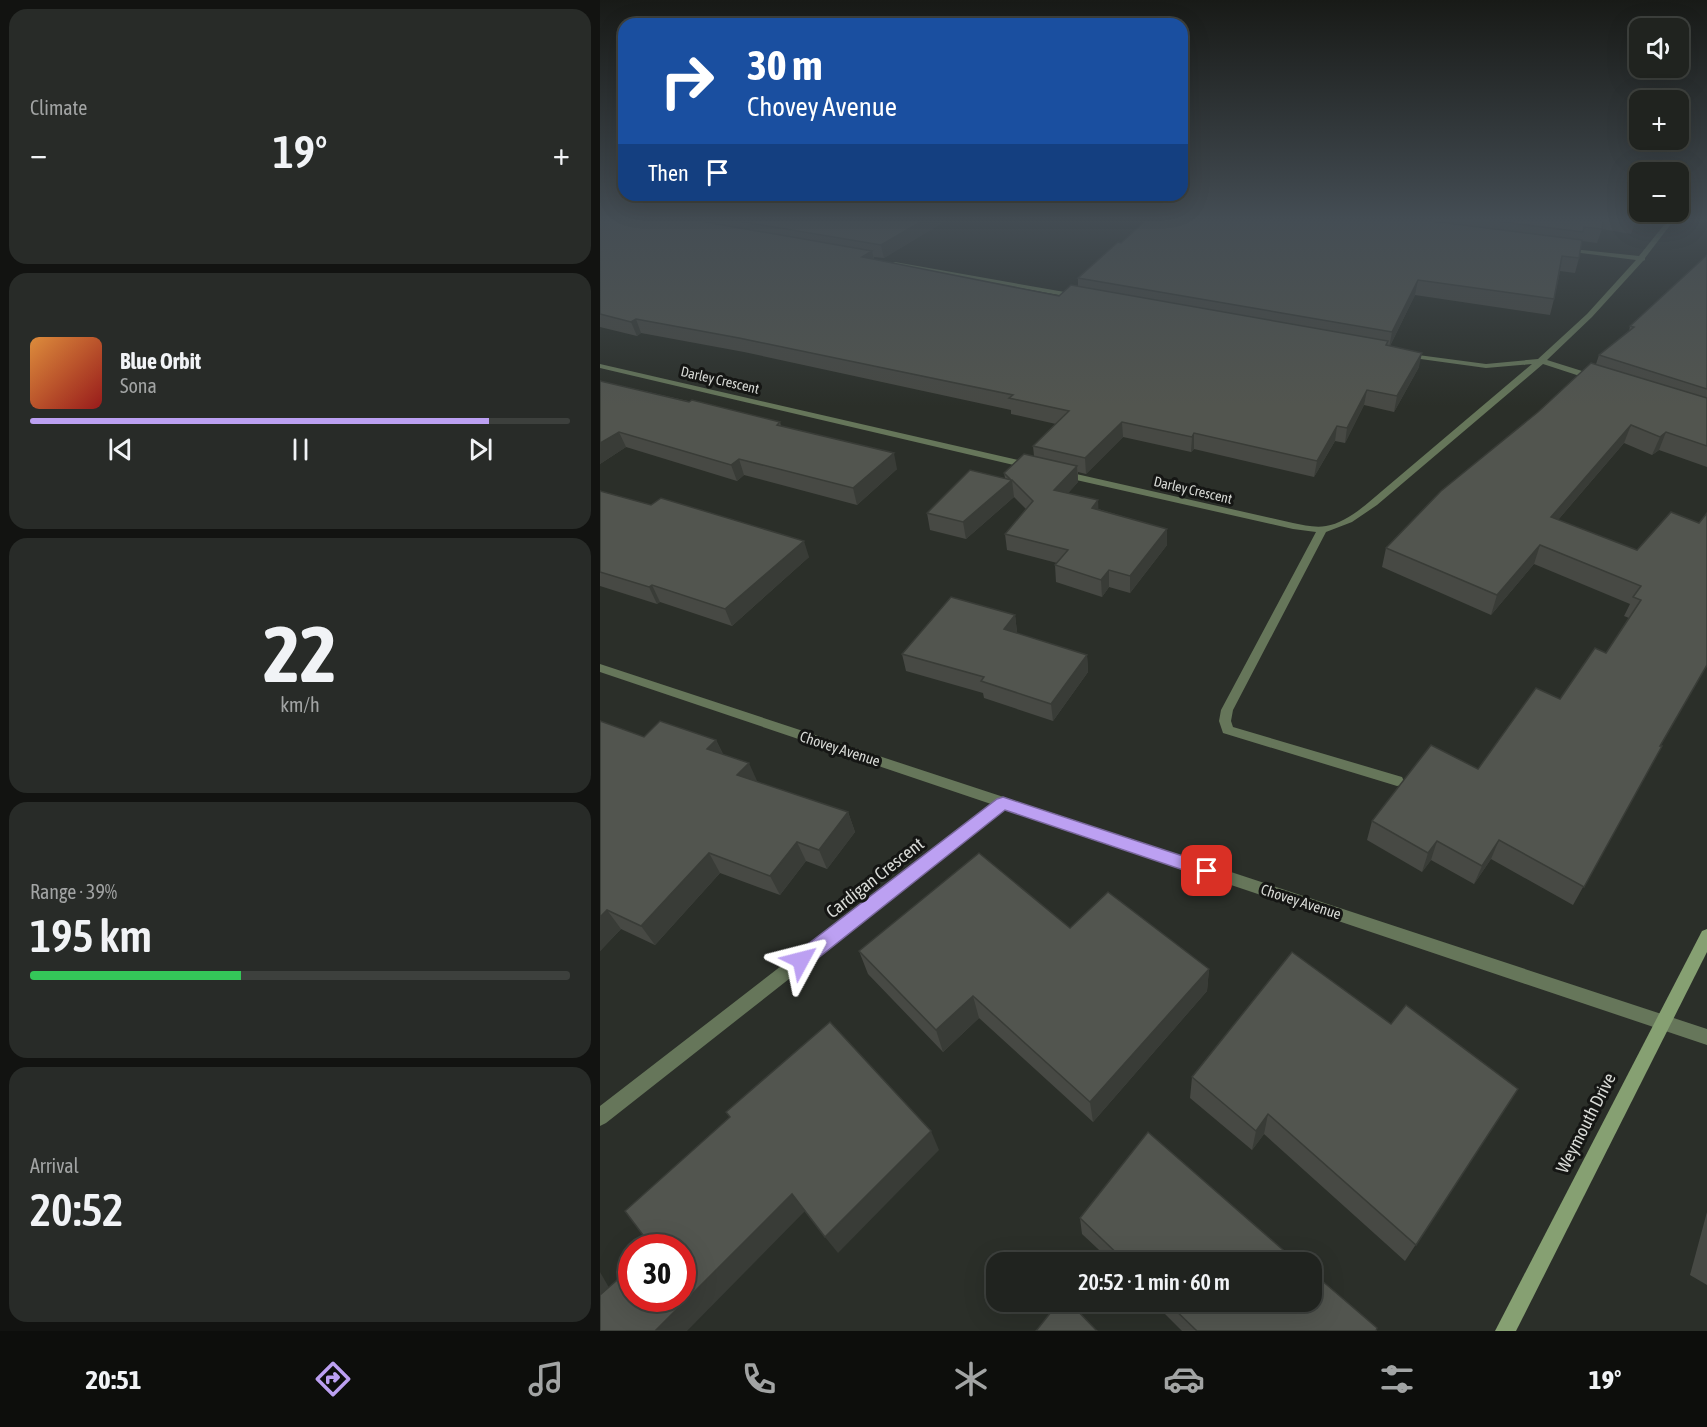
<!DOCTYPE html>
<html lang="en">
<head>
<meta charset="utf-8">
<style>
  :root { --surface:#20231f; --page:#282b28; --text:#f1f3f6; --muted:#a2a4a4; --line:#3d403d; --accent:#bca0f2 }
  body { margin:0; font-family:"Asap Condensed",sans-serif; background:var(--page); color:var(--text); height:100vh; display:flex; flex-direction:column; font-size:22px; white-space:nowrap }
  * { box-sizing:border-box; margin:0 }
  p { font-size:20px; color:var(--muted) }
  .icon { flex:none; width:33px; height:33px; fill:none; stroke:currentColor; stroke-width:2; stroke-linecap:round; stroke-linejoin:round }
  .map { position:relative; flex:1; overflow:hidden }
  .side { display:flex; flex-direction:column; gap:9px; padding:9px; background:#121311; width:600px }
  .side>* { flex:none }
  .hud { position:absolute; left:18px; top:18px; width:570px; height:183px; border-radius:18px; box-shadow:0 6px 24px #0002,0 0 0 2px var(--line); background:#1a4fa0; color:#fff; overflow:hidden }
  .controls { position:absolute; left:1029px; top:18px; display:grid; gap:12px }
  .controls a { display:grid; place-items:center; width:60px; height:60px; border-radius:12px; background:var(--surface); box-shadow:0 6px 24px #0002,0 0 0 2px var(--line); font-size:30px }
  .speed { position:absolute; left:18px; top:1234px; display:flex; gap:12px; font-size:30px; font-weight:700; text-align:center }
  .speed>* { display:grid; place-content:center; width:78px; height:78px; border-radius:50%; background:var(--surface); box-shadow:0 6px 24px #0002,0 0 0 2px var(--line); line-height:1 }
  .speed .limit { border:9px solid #d22; background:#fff; color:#111 }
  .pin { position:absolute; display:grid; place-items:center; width:51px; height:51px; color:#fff; margin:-26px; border-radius:12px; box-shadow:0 3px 9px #0006 }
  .me { position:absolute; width:66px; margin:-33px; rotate:52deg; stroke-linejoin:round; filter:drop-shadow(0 0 4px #0008) }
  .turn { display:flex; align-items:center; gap:21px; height:126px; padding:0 30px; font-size:27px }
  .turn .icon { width:78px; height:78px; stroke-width:2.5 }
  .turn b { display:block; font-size:42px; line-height:51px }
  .then { display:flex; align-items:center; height:57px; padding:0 30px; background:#0003; gap:12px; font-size:22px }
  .big { font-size:45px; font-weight:600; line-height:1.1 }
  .side .widget { flex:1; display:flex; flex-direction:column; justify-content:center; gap:9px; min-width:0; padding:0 21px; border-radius:18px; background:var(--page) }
  .side .dial { align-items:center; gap:0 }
  .dial b { font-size:78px; line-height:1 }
  .song { display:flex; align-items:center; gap:18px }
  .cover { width:72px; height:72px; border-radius:9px; background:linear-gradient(135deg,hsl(30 70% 55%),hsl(0 70% 35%)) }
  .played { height:6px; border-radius:3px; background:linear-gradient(90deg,var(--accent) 85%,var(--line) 85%) }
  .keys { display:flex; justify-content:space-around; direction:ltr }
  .heat { display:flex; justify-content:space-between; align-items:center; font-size:33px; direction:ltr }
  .charge { height:9px; border-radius:4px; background:linear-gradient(90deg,#34c759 39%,var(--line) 0) }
  .trip { position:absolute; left:386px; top:1252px; width:336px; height:60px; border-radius:18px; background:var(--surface); box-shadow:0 6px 24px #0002,0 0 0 2px var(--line); font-weight:600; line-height:60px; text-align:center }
  .tabs { display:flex; height:96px; justify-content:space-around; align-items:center; background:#0d0e0c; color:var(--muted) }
  .tabs .icon { width:42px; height:42px }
  .tabs .current { color:var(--accent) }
  .tabs b { font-size:27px; color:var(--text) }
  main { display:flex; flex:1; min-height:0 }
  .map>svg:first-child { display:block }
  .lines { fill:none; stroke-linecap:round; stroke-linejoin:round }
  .street { fill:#66765a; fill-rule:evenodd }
  .secondary { fill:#86a072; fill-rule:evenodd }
  .wall { fill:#474944 }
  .shaded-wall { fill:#393c37 }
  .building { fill:#52554f; stroke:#393c37; stroke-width:1.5 }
  .route { fill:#bca0f2; stroke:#7a689d; stroke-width:1.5 }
  .labels { text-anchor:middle; stroke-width:6; stroke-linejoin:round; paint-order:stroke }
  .far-street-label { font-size:14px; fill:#d8dad6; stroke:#151614 }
  .street-label { font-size:15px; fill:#d8dad6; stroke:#151614 }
  .near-street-label { font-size:18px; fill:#d8dad6; stroke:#151614 }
</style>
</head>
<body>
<main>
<section class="side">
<div class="widget"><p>Climate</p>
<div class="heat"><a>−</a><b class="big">19°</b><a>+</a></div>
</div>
<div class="widget">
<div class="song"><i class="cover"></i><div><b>Blue Orbit</b><p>Sona</p></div></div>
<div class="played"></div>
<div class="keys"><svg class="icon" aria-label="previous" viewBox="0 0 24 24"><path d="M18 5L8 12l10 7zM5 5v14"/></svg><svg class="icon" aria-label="pause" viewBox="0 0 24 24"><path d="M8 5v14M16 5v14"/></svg><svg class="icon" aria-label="next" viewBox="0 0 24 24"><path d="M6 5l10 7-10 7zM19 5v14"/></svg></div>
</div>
<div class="widget dial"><b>22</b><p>km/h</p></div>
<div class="widget"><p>Range · 39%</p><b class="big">195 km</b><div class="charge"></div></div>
<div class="widget"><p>Arrival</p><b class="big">20:52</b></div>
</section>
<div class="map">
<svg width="1107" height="1331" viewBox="0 0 1107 1331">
  <rect width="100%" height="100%" fill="#2b2f29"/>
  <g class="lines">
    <!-- street -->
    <g class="street">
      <path d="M 1068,220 L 1074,220 L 1045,258 L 1045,260 L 1043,261 L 992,317 L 947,360 L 998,376 L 998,380 L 992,380 L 943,364 L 777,505 L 752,522 L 726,532 L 633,710 L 631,721 L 633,727 L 802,777 L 804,781 L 802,785 L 797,786 L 623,733 L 619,721 L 621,710 L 716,532 L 693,529 L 463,477 L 458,474 L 460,472 L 463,471 L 693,523 C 704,525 715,528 726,526 C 746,523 767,504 782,491 L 932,364 L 886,368 L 806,357 L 802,355 L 803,353 L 886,364 L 938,359 L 987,314 L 1036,260 L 965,251 L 962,249 L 963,248 L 1039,256 Z"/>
      <path d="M 295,262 L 476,294 L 480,296 L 476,298 L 293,265 L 293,263 Z"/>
      <path d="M 0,364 L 431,463 L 436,466 L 431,469 L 0,368 Z"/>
      <path d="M 0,664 L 1107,1029 L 1107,1045 L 405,809 L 6,1123 L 0,1126 L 0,1106 L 391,804 L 0,672 Z"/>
    </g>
    <!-- secondary -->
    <path class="secondary" d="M 1107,929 L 1107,952 L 916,1331 L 895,1331 L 1102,931 Z"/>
  </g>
  <!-- wall -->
  <g class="wall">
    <path d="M 0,220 L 347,220 L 284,258 L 274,257 L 274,260 L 459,296 L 478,287 L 478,278 L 521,243 L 546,220 L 1036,220 L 1031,234 L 1002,229 L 997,243 L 982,241 L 979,258 L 975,273 L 960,271 L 954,299 L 950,315 L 815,295 L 790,346 L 819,367 L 794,412 L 764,405 L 745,443 L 735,441 L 714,477 L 594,449 L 591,452 L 523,437 L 486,474 L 478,472 L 478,482 L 468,493 L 498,509 L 567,529 L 567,545 L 530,593 L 509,587 L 502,597 L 456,582 L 455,565 L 457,563 L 407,550 L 405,534 L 426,509 L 414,497 L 366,539 L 330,530 L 327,513 L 405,478 L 404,473 L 434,456 L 433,446 L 456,424 L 411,414 L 411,410 L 144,352 L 41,333 L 37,336 L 0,327 Z"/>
    <path d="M 1107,255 L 1107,467 L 1059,450 L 1052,455 L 1024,443 L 958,520 L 1037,550 L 1061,746 L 1062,746 L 973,905 L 891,859 L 874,884 L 831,860 L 822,872 L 767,840 L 772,821 L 878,769 L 960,699 L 1006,653 L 1029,618 L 1024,616 L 1030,604 L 934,564 L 891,615 L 782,567 L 786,548 L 996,364 L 999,355 L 1029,332 L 1030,326 Z"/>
    <path d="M 0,381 L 180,422 L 181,426 L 297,469 L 257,505 L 144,475 L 137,481 L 26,447 L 0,464 Z"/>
    <path d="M 0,491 L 209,557 L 132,626 L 60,602 L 57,604 L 0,586 Z"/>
    <path d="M 415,615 L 417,632 L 416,633 L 487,655 L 488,672 L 453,721 L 384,698 L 383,693 L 306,671 L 302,654 Z"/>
    <path d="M 0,721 L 44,737 L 116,740 L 123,754 L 157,782 L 248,812 L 255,832 L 227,869 L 206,861 L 180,895 L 120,873 L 55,945 L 21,929 L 0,951 Z"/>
    <path d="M 470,928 L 609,969 L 607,991 L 493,1122 L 379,1018 L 343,1052 L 268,974 L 259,951 Z"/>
    <path d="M 791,1024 L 918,1089 L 805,1261 L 664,1134 L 652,1150 L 590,1098 L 592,1077 Z"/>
    <path d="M 1107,1212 L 1107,1285 L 1090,1275 Z"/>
    <path d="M 480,1218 L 698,1263 L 513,1263 L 482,1234 Z"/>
    <path d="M 553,1302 L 711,1302 L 776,1331 L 582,1331 Z"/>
  </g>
  <!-- shaded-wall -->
  <g class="shaded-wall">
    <path d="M 324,220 L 347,220 L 284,258 L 281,245 Z"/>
    <path d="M 272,251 L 275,264 L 262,257 Z"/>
    <path d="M 818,280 L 815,295 L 789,348 L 792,332 Z"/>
    <path d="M 36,319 L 41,333 L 37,336 L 31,322 Z"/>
    <path d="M 822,353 L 819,367 L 794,412 L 797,396 Z"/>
    <path d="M 767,390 L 764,405 L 745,443 L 747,428 Z"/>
    <path d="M 522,422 L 523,437 L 486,474 L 485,458 Z"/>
    <path d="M 1031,425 L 1024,443 L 945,535 L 951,517 Z"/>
    <path d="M 737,426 L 735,441 L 714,477 L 717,461 Z"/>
    <path d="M 19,432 L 26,447 L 0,464 L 0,443 Z"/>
    <path d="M 1066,432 L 1059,450 L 1052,455 L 1060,437 Z"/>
    <path d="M 594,433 L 594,449 L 591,452 L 592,437 Z"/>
    <path d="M 294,453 L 297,469 L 257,505 L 253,488 Z"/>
    <path d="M 139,459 L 144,475 L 137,481 L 131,465 Z"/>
    <path d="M 477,466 L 478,482 L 456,507 L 454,490 Z"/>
    <path d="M 412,480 L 414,497 L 366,539 L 363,522 Z"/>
    <path d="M 498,500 L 499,517 L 492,508 Z"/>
    <path d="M 567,529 L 567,545 L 530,593 L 530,576 Z"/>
    <path d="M 204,541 L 209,557 L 132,626 L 125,609 Z"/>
    <path d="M 940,545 L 934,564 L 891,615 L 897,595 Z"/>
    <path d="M 509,570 L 509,587 L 502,597 L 501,580 Z"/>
    <path d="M 52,585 L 60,602 L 57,604 L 49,587 Z"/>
    <path d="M 415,615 L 417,632 L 406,646 L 404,629 Z"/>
    <path d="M 487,655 L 488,672 L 453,721 L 451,704 Z"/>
    <path d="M 116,740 L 126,760 L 107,749 Z"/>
    <path d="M 149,763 L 158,783 L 137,775 Z"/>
    <path d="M 248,812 L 255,832 L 227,869 L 219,850 Z"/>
    <path d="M 899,840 L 891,859 L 874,884 L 882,866 Z"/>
    <path d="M 837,841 L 831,860 L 822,872 L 828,853 Z"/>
    <path d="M 197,842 L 206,861 L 180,895 L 170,876 Z"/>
    <path d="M 109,853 L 120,873 L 55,945 L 41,926 Z"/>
    <path d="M 7,910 L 21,929 L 0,951 L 0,917 Z"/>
    <path d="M 609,969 L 607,991 L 493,1122 L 490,1102 Z"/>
    <path d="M 373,996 L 379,1018 L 343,1052 L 336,1030 Z"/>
    <path d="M 668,1114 L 664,1134 L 652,1150 L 656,1131 Z"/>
    <path d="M 331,1131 L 339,1150 L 238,1253 L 225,1237 Z"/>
    <path d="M 192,1194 L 205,1211 L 87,1331 L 55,1331 Z"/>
    <path d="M 0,1272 L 22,1310 L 0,1295 Z"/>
  </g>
  <!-- building -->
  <g class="building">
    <path d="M 0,220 L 94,220 L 272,251 L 262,257 L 459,296 L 471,285 L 788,341 L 786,345 L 822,353 L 797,396 L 767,390 L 747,428 L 737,426 L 717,461 L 594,433 L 592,437 L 522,422 L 485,458 L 433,446 L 469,411 L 409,398 L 413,395 L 139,338 L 36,319 L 31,322 L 0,314 Z"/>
    <path d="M 132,220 L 324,220 L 281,245 Z"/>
    <path d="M 546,220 L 823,220 L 982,240 L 979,258 L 962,256 L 954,299 L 818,280 L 792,332 L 478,278 L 518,242 L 521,243 Z"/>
    <path d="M 887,220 L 1003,220 L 1002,229 L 984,227 L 983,232 Z"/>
    <path d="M 1107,255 L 1107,389 L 999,355 L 1034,327 L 1030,326 Z"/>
    <path d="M 991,363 L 1107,398 L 1107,446 L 1066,432 L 1060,437 L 1031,425 L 951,517 L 1037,550 L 1071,512 L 1099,523 L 1107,513 L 1107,665 L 1060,746 L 1062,746 L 984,887 L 899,840 L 882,866 L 837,841 L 828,853 L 772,821 L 831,745 L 878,769 L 936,688 L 960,699 L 995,648 L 1006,653 L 1041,600 L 1033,597 L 1041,586 L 940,545 L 897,595 L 786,548 L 841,491 L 938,412 Z"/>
    <path d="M 0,381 L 89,402 L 92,400 L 180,422 L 177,425 L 294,453 L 253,488 L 139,459 L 131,465 L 19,432 L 0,443 Z"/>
    <path d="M 424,454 L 477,466 L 454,490 L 498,500 L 492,508 L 567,529 L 530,576 L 509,570 L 501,580 L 455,565 L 468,550 L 405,534 L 433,501 L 412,480 L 363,522 L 327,513 L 370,470 L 411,480 L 404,473 Z"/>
    <path d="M 0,491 L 51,505 L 61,498 L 204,541 L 125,609 L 52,585 L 49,587 L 0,572 Z"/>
    <path d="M 351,597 L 415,615 L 404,629 L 487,655 L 451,704 L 381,681 L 384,677 L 302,654 Z"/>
    <path d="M 0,721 L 44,737 L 60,721 L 116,740 L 107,749 L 149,763 L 137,775 L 248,812 L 219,850 L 197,842 L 170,876 L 109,853 L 41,926 L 7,910 L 0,917 Z"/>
    <path d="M 379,853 L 470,928 L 508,892 L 609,969 L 490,1102 L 373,996 L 336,1030 L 259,951 Z"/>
    <path d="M 692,952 L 791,1024 L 806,1005 L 918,1089 L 816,1245 L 668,1114 L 656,1131 L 592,1077 Z"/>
    <path d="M 230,1022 L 331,1131 L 225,1237 L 192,1194 L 55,1331 L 0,1331 L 0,1295 L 32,1267 L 32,1299 L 82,1299 L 82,1248 L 52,1248 L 52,1247 L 25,1211 L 130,1117 L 126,1112 Z"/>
    <path d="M 548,1132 L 698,1263 L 527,1263 L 480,1218 Z"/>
    <path d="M 713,1273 L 777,1328 L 776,1331 L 597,1331 L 567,1302 L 711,1302 L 711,1274 L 712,1275 Z"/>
    <path d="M 459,1302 L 469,1302 L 497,1331 L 436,1331 Z"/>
  </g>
  <!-- sky -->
  <linearGradient id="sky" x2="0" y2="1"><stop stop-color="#181a17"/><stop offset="0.54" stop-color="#444d54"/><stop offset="1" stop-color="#444d54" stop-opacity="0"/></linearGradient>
  <rect width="1107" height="406" fill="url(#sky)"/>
  <!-- route -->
  <path class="route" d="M 403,797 L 607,864 L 613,866 L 616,871 L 613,876 L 607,878 L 405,810 L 208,966 L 201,968 L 195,966 L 192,960 L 195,954 L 397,799 Z"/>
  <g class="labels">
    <!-- far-street labels -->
    <g class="far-street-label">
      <text transform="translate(120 380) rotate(13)" y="5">Darley Crescent</text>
      <text transform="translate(593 490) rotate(13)" y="5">Darley Crescent</text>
    </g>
    <!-- street labels -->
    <g class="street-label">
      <text transform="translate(240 749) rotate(18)" y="5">Chovey Avenue</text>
      <text transform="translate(701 902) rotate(18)" y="5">Chovey Avenue</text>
    </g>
    <!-- near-street labels -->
    <g class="near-street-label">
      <text transform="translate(275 878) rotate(-38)" y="6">Cardigan Crescent</text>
      <text transform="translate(986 1123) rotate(-63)" y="6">Weymouth Drive</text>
    </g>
  </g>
</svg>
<div class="controls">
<a><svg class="icon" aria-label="sound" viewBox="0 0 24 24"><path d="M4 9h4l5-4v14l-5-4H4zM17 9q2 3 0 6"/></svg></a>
<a>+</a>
<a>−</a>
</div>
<div class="speed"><div class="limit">30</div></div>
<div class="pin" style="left:607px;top:871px;background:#d93025"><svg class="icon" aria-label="arrive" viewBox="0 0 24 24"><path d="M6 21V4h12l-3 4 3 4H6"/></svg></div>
<svg class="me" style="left:201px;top:960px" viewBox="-20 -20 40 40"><path d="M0-17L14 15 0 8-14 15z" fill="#bca0f2" stroke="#fff" stroke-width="4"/></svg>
<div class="trip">20:52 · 1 min · 60 m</div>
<div class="hud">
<div class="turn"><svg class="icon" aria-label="right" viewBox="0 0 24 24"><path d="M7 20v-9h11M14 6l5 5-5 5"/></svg><div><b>30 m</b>Chovey Avenue</div></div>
<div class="then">Then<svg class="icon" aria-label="arrive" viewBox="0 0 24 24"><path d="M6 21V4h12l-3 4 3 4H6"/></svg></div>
</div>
</div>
</main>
<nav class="tabs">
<b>20:51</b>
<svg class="icon current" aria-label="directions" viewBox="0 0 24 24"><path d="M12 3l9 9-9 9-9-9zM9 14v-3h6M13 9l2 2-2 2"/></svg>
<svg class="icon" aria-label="music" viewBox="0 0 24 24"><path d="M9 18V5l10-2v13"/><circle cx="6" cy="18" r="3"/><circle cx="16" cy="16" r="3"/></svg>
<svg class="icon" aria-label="phone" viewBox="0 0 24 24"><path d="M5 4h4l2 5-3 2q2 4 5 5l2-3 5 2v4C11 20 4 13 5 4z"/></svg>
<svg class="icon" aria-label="climate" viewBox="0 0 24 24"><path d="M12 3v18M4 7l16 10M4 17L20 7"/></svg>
<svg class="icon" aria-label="car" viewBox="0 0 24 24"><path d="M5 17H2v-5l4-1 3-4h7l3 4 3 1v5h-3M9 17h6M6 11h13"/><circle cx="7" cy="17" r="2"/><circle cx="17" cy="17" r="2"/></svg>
<svg class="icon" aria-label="filters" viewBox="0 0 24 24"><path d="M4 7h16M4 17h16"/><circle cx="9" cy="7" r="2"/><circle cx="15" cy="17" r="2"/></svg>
<b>19°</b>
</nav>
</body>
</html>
